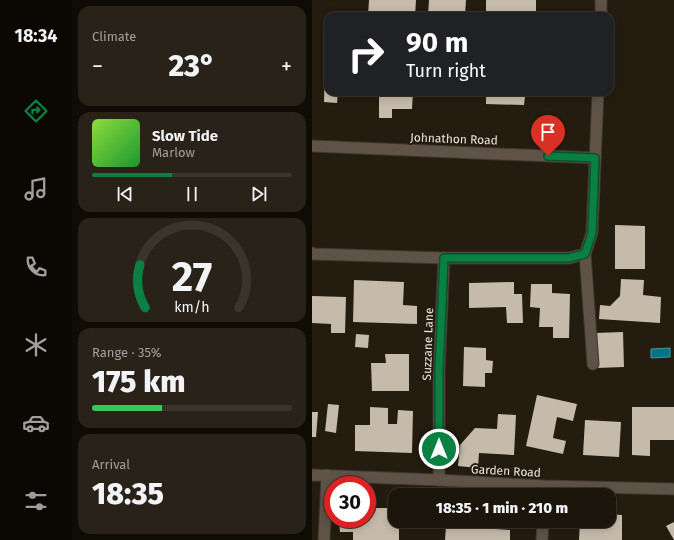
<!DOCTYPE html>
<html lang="en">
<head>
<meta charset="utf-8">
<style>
  :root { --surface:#1b150b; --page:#282219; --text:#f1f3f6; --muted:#a09f9d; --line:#39342c; --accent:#0b8043 }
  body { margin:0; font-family:"Fira Sans",sans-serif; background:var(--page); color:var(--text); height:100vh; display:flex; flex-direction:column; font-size:15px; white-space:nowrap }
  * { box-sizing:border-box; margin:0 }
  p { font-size:13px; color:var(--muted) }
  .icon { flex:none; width:22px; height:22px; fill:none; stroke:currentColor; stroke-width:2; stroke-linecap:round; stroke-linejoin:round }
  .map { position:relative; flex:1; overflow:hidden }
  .details { display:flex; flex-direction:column; gap:6px; padding:6px; background:#0f0c06; width:240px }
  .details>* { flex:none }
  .top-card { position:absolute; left:12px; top:12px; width:290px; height:84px; border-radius:12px; box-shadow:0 2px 10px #0003,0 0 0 1px var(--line); background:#202124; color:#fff; overflow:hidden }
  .speed { position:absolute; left:12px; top:476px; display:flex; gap:8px; font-size:20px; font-weight:700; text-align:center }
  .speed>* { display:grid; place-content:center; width:52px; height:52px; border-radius:50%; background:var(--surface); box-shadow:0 2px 10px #0003,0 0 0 1px var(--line); line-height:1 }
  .speed .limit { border:6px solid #d22; background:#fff; color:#111 }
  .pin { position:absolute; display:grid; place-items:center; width:34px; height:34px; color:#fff; margin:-41px -17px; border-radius:50% 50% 50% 0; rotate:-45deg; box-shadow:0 0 4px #0007 }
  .pin .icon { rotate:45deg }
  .me { position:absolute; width:44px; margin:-22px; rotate:0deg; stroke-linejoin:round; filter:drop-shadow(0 0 3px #0008) }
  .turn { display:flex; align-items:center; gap:14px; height:84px; padding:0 16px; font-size:18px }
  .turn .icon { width:52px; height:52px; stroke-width:2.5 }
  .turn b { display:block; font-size:28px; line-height:34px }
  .big { font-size:30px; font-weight:800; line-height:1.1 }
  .details .widget { flex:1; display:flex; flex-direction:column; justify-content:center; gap:6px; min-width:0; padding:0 14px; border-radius:12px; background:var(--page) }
  .details .dial { align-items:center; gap:0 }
  .dial svg { height:104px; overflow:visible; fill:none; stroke:var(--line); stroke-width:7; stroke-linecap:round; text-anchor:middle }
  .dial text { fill:var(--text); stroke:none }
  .song { display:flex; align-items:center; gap:12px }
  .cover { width:48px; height:48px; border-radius:6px; background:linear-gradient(135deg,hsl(90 70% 55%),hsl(130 70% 35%)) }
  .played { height:4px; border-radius:2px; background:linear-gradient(90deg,var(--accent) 40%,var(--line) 40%) }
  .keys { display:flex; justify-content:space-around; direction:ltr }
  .heat { display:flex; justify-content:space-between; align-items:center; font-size:22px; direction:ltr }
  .charge { height:6px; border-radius:3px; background:linear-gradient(90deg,#34c759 35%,var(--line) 0) }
  .trip { position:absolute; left:76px; top:488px; width:228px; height:40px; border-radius:12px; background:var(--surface); box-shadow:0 2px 10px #0003,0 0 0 1px var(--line); font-weight:800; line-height:40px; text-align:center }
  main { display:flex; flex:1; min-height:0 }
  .menu { display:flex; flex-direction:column; width:72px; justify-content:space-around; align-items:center; background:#0b0804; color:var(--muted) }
  .menu .icon { width:28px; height:28px }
  .menu .on { color:var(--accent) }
  .menu b { font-size:18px; color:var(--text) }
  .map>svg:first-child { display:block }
  .water { fill:#027484; stroke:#48969e }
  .building { fill:#c6bbab }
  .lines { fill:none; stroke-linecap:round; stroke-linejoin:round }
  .minor-casing { stroke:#3e3730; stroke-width:13 }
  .minor { stroke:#5e5346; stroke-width:11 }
  .route-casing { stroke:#07532c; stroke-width:10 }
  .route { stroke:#0b8043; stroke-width:7 }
  .labels { text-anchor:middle; stroke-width:4; stroke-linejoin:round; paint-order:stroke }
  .street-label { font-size:12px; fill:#eae4dc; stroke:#241c0f }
</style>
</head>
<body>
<main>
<nav class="menu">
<b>18:34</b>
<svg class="icon on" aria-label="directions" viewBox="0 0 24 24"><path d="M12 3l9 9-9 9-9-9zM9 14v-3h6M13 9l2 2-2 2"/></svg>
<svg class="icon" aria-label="music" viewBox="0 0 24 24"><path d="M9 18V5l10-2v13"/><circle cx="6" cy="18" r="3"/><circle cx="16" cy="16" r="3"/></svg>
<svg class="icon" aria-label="phone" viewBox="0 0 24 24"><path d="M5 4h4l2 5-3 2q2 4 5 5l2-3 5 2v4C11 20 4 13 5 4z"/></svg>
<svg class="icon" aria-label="climate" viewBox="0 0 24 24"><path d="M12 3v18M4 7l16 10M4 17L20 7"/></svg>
<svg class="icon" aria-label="car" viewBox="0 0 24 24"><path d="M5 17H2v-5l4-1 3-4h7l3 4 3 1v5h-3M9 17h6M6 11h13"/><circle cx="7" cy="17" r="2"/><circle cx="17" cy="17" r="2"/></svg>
<svg class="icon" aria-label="filters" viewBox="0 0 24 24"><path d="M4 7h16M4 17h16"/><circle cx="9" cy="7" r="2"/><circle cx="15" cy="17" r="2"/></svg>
</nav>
<section class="details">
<div class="widget"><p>Climate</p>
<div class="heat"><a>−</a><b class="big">23°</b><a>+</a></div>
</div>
<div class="widget">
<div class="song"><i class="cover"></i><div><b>Slow Tide</b><p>Marlow</p></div></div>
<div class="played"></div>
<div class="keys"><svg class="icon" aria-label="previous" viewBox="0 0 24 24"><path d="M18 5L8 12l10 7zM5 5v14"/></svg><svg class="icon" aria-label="pause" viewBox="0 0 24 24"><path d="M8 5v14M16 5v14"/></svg><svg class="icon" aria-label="next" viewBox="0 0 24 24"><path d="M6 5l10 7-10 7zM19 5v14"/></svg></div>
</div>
<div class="widget dial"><svg viewBox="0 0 100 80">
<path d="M14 69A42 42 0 1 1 86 69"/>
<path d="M14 69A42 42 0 0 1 10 36" stroke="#0b8043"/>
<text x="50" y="56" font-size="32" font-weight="700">27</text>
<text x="50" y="72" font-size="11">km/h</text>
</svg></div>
<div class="widget"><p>Range · 35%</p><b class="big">175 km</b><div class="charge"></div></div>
<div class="widget"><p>Arrival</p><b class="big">18:35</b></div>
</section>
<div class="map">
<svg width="362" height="540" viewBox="0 0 362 540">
  <rect width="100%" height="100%" fill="#241c0f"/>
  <!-- water -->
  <path class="water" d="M 358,348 L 358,357 L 339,358 L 339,349 Z"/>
  <!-- building -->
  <g class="building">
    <path d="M 57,0 L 104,0 L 103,16 L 56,16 Z"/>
    <path d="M 117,0 L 154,0 L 153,16 L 116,16 Z"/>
    <path d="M 174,0 L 224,0 L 224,15 L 174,14 Z"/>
    <path d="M 13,60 L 16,60 L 16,92 L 26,92 L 25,103 L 12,102 Z"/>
    <path d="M 67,92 L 101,92 L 100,109 L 80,109 L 80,118 L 67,118 Z"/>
    <path d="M 174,92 L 220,92 L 220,97 L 213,97 L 212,105 L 174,104 Z"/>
    <path d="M 303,225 L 333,226 L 333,269 L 303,269 Z"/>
    <path d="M 309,279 L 332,280 L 331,295 L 349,297 L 348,323 L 287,319 L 288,305 L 298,306 L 308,296 Z"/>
    <path d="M 42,280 L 92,282 L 91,305 L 105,306 L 105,324 L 41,322 Z"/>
    <path d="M 202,282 L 202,294 L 210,294 L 211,323 L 195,323 L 194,307 L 157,308 L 157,283 Z"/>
    <path d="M 219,284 L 240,284 L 240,293 L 258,294 L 257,338 L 241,338 L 241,327 L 227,327 L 228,308 L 218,307 Z"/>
    <path d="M 0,296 L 34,297 L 33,333 L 19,333 L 19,324 L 0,323 Z"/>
    <path d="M 311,332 L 312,367 L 284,368 L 283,333 Z"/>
    <path d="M 44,334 L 57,335 L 56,348 L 43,347 Z"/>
    <path d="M 152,347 L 174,348 L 174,360 L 181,361 L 180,373 L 173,373 L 173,387 L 151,386 Z"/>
    <path d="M 73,354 L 97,354 L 97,391 L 60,391 L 59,363 L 74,363 Z"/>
    <path d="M 225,395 L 265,404 L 261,421 L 245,417 L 241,438 L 254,441 L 251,454 L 214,446 Z"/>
    <path d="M 16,404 L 27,405 L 24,433 L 13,431 Z"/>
    <path d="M 58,407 L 76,408 L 76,424 L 85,424 L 86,410 L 101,411 L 100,453 L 43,451 L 43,425 L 58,425 Z"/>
    <path d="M 320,407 L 362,407 L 362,440 L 338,440 L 338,456 L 320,455 Z"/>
    <path d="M 0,412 L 6,412 L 4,437 L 0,437 Z"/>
    <path d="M 186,414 L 204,415 L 202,455 L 167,453 L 166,468 L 146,466 L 148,445 L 163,428 L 185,429 Z"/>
    <path d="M 273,420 L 309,422 L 307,457 L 271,455 Z"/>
    <path d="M 55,508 L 83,508 L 83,521 L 87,521 L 87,540 L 41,540 L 41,532 L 28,532 L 27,519 L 55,519 Z"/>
    <path d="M 297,514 L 310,515 L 310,540 L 267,540 L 268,521 L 297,521 Z"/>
    <path d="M 148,521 L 183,521 L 183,529 L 198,530 L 198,540 L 133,540 L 134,526 L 147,527 Z"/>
    <path d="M 362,522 L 362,540 L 354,526 Z"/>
  </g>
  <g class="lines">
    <defs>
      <g id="minor">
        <path d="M 289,16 L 289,0"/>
        <path d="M 0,146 L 283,158"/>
        <path d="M 0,253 L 1,254 L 132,258 L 257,258 L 273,254 L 280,233 L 286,92"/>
        <path d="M 273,254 L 281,364"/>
        <path d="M 0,475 L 127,480 L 233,486 L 362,489"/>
        <path d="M 127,480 L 127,371 L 132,258"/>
        <path d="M 12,540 L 15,475"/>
        <path d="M 230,540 L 231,521"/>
      </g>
    </defs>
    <!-- minor casing -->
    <use href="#minor" class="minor-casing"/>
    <!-- minor -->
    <use href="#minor" class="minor"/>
  </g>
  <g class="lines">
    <defs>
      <path id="route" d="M 127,449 L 127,371 L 132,258 L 257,258 L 273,254 L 280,233 L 283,158 L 236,156"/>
    </defs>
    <!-- route casing -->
    <use href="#route" class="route-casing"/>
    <!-- route -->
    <use href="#route" class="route"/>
  </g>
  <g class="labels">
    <!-- street labels -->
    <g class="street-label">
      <text transform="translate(142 139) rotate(2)" y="4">Johnathon Road</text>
      <text transform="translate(116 344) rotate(-88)" y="4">Suzzane Lane</text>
      <text transform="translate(194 471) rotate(3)" y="4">Garden Road</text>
    </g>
  </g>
</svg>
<div class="speed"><div class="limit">30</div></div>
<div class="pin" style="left:236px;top:156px;background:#d93025"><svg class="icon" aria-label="arrive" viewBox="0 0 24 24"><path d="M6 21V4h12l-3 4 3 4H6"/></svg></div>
<svg class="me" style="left:127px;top:449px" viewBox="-20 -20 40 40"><circle r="17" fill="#0b8043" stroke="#fff" stroke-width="3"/><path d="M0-11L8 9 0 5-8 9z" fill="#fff"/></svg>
<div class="trip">18:35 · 1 min · 210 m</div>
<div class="top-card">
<div class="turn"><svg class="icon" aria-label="right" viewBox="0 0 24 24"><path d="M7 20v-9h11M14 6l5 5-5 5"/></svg><div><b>90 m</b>Turn right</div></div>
</div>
</div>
</main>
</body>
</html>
